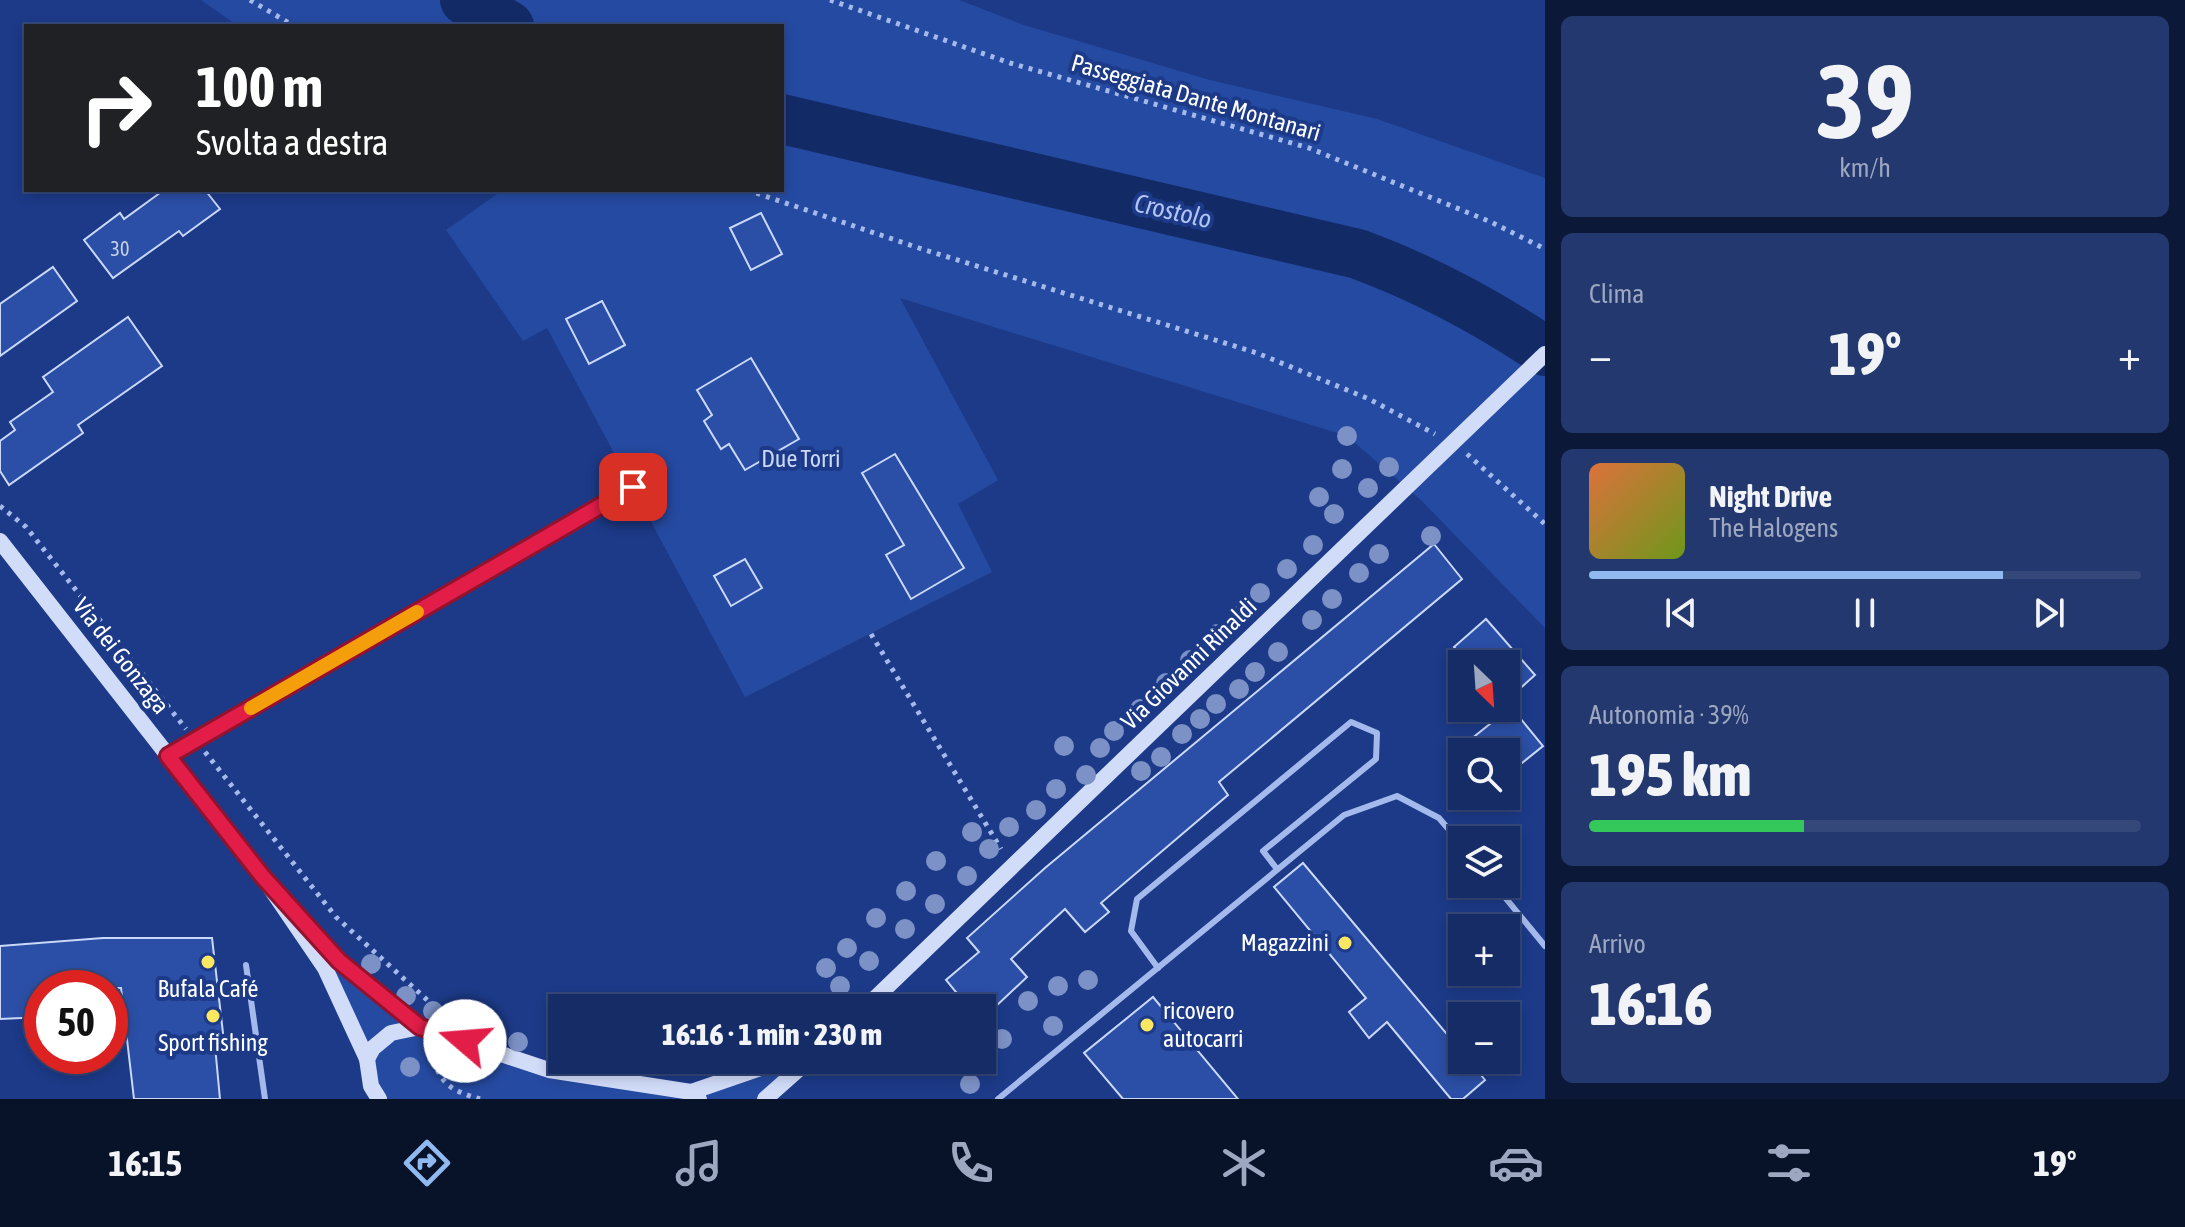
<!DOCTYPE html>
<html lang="it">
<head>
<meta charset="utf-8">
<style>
  :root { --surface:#152c66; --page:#22386f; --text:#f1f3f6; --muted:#9da7bf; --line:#34487a; --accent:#90b9f0 }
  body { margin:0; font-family:"Asap Condensed",sans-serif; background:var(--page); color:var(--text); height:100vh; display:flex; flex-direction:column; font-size:30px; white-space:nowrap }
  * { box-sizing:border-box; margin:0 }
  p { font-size:26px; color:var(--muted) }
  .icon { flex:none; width:44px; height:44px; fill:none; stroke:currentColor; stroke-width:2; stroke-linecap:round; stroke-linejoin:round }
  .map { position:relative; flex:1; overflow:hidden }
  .panel { display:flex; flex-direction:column; gap:16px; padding:16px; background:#0c1838; width:640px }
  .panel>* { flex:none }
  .banner { position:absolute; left:24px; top:24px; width:760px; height:168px; border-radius:0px; box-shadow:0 4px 12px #0003,0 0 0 2px var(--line); background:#202124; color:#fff; overflow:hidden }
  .needle { width:52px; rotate:155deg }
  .fabs { position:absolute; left:1448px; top:650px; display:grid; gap:16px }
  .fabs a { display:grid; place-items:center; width:72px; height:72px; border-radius:0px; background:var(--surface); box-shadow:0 4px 12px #0003,0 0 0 2px var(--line); font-size:40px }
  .speed { position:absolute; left:24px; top:970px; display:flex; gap:16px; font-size:40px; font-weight:700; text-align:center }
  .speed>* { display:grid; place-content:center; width:104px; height:104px; border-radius:50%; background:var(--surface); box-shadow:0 4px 12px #0003,0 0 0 2px var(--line); line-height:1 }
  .speed .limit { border:12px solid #d22; background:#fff; color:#111 }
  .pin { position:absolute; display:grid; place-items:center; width:68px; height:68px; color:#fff; margin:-34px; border-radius:16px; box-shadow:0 4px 12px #0006 }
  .me { position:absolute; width:88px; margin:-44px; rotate:288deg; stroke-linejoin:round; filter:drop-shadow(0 0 6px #0008) }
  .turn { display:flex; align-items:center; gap:28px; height:168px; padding:0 40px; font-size:36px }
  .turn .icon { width:104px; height:104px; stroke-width:2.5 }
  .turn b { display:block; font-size:56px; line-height:68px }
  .big { font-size:60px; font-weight:800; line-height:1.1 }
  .panel .tile { flex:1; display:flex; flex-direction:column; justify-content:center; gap:12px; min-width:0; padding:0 28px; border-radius:12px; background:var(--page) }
  .panel .dial { align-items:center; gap:0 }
  .dial b { font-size:104px; line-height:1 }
  .song { display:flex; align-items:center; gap:24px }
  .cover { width:96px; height:96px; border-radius:12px; background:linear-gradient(135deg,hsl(20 70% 55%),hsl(80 70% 35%)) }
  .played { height:8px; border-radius:4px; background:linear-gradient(90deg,var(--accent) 75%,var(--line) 75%) }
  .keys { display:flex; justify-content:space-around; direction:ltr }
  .heat { display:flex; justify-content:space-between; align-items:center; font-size:44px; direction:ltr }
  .charge { height:12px; border-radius:6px; background:linear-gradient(90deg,#34c759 39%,var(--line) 0) }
  .trip { position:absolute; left:548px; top:994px; width:448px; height:80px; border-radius:0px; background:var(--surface); box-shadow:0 4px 12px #0003,0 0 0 2px var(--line); font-weight:800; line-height:80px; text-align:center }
  .tab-bar { display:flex; height:128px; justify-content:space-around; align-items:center; background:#081229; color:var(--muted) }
  .tab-bar .icon { width:56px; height:56px }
  .tab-bar .active { color:var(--accent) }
  .tab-bar b { font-size:36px; color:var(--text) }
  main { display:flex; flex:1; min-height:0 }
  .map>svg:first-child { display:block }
  .green { fill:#254aa1 }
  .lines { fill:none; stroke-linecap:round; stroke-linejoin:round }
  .river { stroke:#122a66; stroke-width:50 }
  .building { fill:#2b4fa6; stroke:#cad8f9; stroke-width:2 }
  .path { stroke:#a5baec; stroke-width:5; stroke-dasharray:4 6; stroke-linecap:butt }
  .lane { stroke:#a5baec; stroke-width:6 }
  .street { stroke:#a5baec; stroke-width:8 }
  .secondary { stroke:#d1dcf9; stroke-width:16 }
  .tree { fill:#7c91c6 }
  .route-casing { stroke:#92132f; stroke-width:20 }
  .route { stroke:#e11d48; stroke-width:14 }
  .slow { stroke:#f59e0b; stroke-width:14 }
  .poi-dot { fill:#fce762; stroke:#1c3a88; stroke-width:3 }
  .labels { text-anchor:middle; stroke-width:8; stroke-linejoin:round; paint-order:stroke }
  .number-label { font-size:20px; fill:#cad3e9 }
  .street-label { font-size:24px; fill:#fff; stroke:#1c3a88 }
  .park-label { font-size:24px; fill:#cad8f9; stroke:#1c3a88 }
  .poi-label { font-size:24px; fill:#fff; stroke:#1c3a88 }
  .water-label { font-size:26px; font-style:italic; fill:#b1c5f3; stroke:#1c3a88 }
</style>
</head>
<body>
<main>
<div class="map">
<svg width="1545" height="1099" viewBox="0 0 1545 1099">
  <rect width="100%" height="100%" fill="#1c3a88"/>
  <!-- green -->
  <g class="green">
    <path d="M 201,0 L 959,0 L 1024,25 L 1210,80 L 1377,119 L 1545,178 L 1545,628 L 1422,501 L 1347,436 L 900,298 L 998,480 L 958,504 L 992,572 L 745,697 L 547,328 L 523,341 L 446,230 L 503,190 L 782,190 L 782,26 L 238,26 Z"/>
    <path d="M 339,961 L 420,1027 L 549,1070 L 691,1092 L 785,1060 L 809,1060 L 767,1099 L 379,1099 L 325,968 Z"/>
  </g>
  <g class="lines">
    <!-- river -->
    <g class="river">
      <path d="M 465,0 L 509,26"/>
      <path d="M 782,119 L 1358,254 C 1423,278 1487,312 1545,351"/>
    </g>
  </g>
  <!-- building -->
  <g class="building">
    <path d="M 164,190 L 205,190 L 220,209 L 183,236 L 179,231 L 113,278 L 84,240 L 120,213 L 124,219 Z"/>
    <path d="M 761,213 L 782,254 L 751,270 L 730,228 Z"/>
    <path d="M 53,267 L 77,301 L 0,356 L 0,304 Z"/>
    <path d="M 602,301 L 625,345 L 589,364 L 566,319 Z"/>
    <path d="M 128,317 L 162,366 L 78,425 L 83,433 L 9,485 L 0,471 L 0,441 L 15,430 L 10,422 L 53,392 L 43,377 Z"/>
    <path d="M 751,358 L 799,439 L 745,470 L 729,444 L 721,449 L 704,421 L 712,415 L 697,390 Z"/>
    <path d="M 895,454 L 964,568 L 911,599 L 886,555 L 904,545 L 862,473 Z"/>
    <path d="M 1434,544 L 1462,579 L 1219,782 L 1228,795 L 1101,903 L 1109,912 L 1085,932 L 1065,909 L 1011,959 L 1027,977 L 994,1008 L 969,1008 L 946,980 L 979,952 L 967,938 L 1045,868 Z"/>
    <path d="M 745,559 L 762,588 L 731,606 L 714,576 Z"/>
    <path d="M 1486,619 L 1535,675 L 1506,701 L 1506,664 L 1469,664 L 1454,647 Z"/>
    <path d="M 1511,707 L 1543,746 L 1506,776 L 1506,752 L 1455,752 Z"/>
    <path d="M 1303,863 L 1462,1052 L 1462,1060 L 1469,1060 L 1485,1080 L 1463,1099 L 1451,1099 L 1387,1022 L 1369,1038 L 1349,1012 L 1366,998 L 1274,887 Z"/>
    <path d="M 103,938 L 212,938 L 223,1033 L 214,1035 L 220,1099 L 134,1099 L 121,988 L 42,988 L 42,1017 L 0,1019 L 0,946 Z"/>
    <path d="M 1153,997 L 1238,1099 L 1123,1099 L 1084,1053 Z"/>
  </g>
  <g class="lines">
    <!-- path -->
    <g class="path">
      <path d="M 250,0 L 294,26"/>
      <path d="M 830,0 L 1010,63 L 1309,148 L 1491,222 L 1545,249"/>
      <path d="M 747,190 L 922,249 L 1257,353 L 1369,399 L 1435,434"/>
      <path d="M 1467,454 L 1545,524"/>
      <path d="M 0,506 L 26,527 L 186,729"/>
      <path d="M 871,634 L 1001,849"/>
      <path d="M 205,752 L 336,917 L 436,1008"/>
      <path d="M 431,1051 C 439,1083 449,1090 480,1099"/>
    </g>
    <!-- lane -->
    <g class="lane">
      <path d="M 1494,884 L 1545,946"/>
      <path d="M 246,965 L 265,1099"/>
      <path d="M 1158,968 L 1131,931 L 1137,899 L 1351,722 L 1377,733 L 1376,759 L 1263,851 L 1277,869"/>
      <path d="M 998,1099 L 1344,815 L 1397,796 L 1439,818 L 1462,845"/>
    </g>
    <!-- street -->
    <path class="street" d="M 169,756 L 633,487"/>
    <!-- secondary -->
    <g class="secondary">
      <path d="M 0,541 L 263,877 L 325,968 L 367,1059 L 371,1086 L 379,1099"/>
      <path d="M 305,924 L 339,961 L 420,1027"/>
      <path d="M 865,1008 L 1545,354"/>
      <path d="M 367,1059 L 373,1048 L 391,1033 L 420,1027 L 549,1070 L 691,1092 L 699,1099"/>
      <path d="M 691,1092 L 784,1060"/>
      <path d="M 765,1099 L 809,1060"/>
    </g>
  </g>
  <!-- trees -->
  <g class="tree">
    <circle cx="1347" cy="436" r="10"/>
    <circle cx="1389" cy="467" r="10"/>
    <circle cx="1342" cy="469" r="10"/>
    <circle cx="1368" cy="488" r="10"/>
    <circle cx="1319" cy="497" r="10"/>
    <circle cx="1334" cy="514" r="10"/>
    <circle cx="1431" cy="536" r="10"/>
    <circle cx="1313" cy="545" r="10"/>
    <circle cx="1379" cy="554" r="10"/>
    <circle cx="1287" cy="569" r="10"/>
    <circle cx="1359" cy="573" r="10"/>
    <circle cx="1260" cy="593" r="10"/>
    <circle cx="1332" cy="599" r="10"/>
    <circle cx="1239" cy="616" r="10"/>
    <circle cx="1312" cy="620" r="10"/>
    <circle cx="1217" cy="634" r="10"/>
    <circle cx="1278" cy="652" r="10"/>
    <circle cx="1190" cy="660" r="10"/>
    <circle cx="1255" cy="672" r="10"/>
    <circle cx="1166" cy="683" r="10"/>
    <circle cx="1239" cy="689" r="10"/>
    <circle cx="1216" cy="704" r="10"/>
    <circle cx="1140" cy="709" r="10"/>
    <circle cx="1200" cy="719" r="10"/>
    <circle cx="1114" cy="731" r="10"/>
    <circle cx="1182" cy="734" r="10"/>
    <circle cx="1064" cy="746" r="10"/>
    <circle cx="1100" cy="748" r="10"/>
    <circle cx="1161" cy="757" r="10"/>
    <circle cx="1141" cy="771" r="10"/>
    <circle cx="1086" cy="775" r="10"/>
    <circle cx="1056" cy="789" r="10"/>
    <circle cx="1036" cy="810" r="10"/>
    <circle cx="1009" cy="827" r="10"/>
    <circle cx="972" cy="832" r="10"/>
    <circle cx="989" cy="849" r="10"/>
    <circle cx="936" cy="861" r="10"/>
    <circle cx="967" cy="876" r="10"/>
    <circle cx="906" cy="891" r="10"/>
    <circle cx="935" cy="904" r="10"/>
    <circle cx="876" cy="918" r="10"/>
    <circle cx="905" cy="929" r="10"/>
    <circle cx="847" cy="948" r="10"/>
    <circle cx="869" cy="961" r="10"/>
    <circle cx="371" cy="964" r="10"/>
    <circle cx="826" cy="968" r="10"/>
    <circle cx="1088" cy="980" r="10"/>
    <circle cx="840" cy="986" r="10"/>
    <circle cx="1058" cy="986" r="10"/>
    <circle cx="406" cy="996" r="10"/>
    <circle cx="1028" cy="1001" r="10"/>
    <circle cx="433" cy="1011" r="10"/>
    <circle cx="458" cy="1017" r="10"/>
    <circle cx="1053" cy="1026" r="10"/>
    <circle cx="487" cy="1028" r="10"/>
    <circle cx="1002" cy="1039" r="10"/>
    <circle cx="518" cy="1042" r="10"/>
    <circle cx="410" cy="1067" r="10"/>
    <circle cx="970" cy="1084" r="10"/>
  </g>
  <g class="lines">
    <defs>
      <path id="route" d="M 465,1041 L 420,1027 L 339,961 L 263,877 L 168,756 L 633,487"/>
    </defs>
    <!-- route casing -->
    <use href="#route" class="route-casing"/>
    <!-- route -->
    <use href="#route" class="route"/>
    <!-- slow -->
    <path class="slow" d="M 251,708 L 417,612"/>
  </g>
  <!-- markers -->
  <g class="poi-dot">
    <circle cx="1345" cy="943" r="8"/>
    <circle cx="208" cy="962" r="8"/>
    <circle cx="213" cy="1016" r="8"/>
    <circle cx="1147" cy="1025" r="8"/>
  </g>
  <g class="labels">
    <!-- number labels -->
    <g class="number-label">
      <text x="120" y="256">30</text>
    </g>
    <!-- street labels -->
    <g class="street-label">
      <text transform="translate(1196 98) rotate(16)" y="8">Passeggiata Dante Montanari</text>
      <text transform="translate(121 656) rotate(52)" y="8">Via dei Gonzaga</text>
      <text transform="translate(1189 664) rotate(-44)" y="8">Via Giovanni Rinaldi</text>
    </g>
    <!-- park labels -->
    <g class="park-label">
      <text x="801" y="467">Due Torri</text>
    </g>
    <!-- poi labels -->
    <g class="poi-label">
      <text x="1329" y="951" text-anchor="end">Magazzini</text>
      <text x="208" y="997">Bufala Café</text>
      <text x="1163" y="1019" text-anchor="start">ricovero<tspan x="1163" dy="28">autocarri</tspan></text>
      <text x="213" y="1051">Sport fishing</text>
    </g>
    <!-- water labels -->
    <g class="water-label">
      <text transform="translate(1173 211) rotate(13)" y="9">Crostolo</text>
    </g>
  </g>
</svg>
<div class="fabs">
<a><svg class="needle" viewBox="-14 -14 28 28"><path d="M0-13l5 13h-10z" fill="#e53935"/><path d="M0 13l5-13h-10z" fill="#9da7bf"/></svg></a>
<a><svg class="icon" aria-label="search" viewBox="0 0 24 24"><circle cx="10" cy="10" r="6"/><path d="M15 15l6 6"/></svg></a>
<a><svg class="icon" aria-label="layers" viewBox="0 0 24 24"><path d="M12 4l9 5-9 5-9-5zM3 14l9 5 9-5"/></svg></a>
<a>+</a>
<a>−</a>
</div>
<div class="speed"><div class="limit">50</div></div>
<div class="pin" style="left:633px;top:487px;background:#d93025"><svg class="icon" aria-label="arrive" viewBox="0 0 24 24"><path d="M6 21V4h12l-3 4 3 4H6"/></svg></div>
<svg class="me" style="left:465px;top:1041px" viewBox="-20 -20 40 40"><circle r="19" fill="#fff"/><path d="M0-13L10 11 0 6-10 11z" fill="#e11d48"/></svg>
<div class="trip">16:16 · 1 min · 230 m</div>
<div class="banner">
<div class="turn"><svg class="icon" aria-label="right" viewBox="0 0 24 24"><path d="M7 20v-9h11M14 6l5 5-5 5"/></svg><div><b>100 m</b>Svolta a destra</div></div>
</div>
</div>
<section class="panel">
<div class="tile dial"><b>39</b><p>km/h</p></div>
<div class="tile"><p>Clima</p>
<div class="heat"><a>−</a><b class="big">19°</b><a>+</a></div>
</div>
<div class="tile">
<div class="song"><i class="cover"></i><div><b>Night Drive</b><p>The Halogens</p></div></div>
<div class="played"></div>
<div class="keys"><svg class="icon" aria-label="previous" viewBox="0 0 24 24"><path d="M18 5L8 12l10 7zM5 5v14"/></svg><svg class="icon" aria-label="pause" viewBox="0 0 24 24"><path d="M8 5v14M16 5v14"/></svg><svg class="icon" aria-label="next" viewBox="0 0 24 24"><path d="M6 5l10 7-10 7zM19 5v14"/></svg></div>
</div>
<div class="tile"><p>Autonomia · 39%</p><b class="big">195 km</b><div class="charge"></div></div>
<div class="tile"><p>Arrivo</p><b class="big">16:16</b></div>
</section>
</main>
<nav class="tab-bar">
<b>16:15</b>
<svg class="icon active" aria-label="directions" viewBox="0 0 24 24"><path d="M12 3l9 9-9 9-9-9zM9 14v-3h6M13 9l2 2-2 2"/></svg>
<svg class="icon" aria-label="music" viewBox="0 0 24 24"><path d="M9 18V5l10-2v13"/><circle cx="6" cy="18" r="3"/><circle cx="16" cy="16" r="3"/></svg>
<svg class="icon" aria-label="phone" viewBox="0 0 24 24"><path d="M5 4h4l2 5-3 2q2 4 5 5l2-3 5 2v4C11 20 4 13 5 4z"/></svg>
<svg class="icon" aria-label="climate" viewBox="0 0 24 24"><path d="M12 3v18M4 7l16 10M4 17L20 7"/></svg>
<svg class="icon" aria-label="car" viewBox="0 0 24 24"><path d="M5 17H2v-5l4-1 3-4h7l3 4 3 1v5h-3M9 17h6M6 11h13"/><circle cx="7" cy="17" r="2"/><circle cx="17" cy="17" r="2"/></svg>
<svg class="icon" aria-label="filters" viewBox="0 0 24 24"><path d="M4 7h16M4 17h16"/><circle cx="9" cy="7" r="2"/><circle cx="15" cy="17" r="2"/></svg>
<b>19°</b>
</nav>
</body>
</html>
